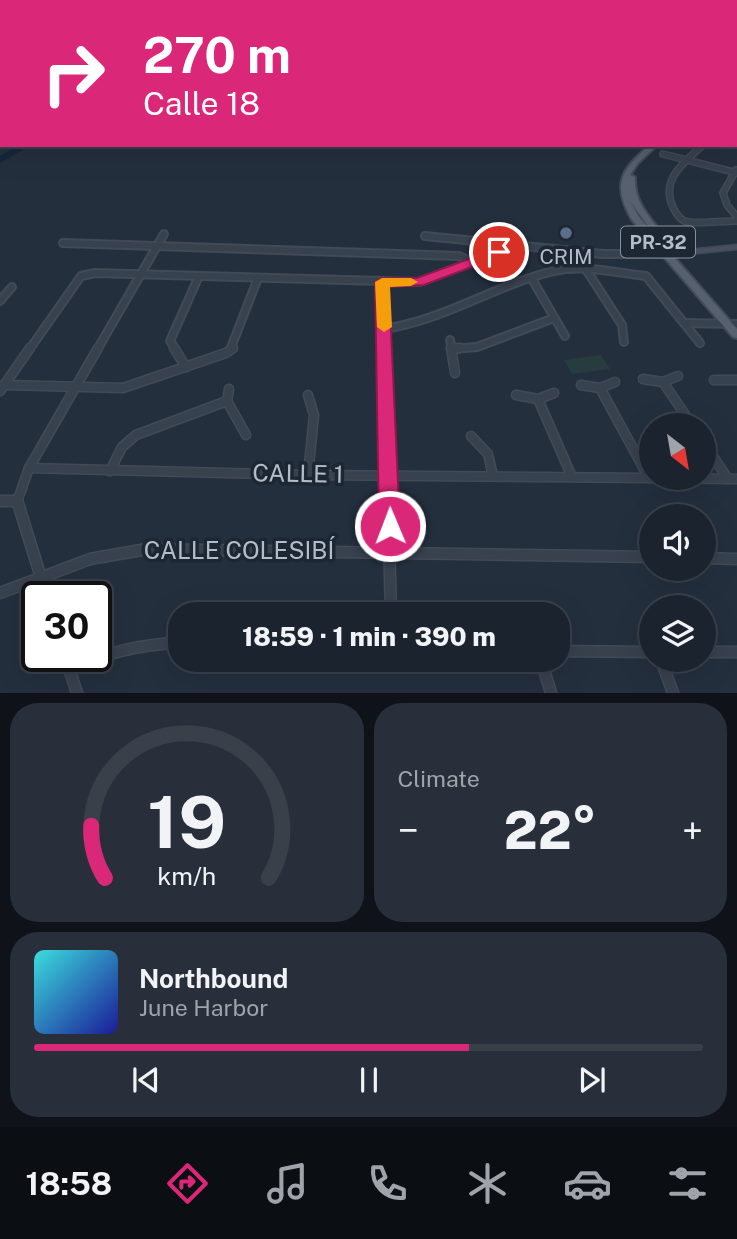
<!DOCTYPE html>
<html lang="en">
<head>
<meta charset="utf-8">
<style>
  :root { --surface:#1b232e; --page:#282f3a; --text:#f1f3f6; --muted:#a0a4aa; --line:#39404a; --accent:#db2777 }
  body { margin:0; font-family:"Public Sans",sans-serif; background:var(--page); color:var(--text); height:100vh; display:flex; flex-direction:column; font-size:26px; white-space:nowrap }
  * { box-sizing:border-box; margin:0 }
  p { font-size:23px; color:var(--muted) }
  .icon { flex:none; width:38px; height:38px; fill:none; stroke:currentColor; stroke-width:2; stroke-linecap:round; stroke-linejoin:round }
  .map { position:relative; height:693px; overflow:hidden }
  .drawer { display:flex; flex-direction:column; gap:10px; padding:10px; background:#0f1319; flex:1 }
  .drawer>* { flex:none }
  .hud { position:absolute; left:0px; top:0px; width:738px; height:147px; box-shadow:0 7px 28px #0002,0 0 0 2px var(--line); background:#db2777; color:#fff; overflow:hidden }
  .needle { width:46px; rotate:149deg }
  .buttons { position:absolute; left:639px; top:413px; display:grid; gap:14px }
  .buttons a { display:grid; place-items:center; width:77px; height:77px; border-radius:50%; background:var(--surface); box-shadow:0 7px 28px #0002,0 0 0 2px var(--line); font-size:35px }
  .speed { position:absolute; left:21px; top:581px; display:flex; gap:14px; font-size:35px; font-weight:700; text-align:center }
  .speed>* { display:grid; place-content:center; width:91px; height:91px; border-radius:50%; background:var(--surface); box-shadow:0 7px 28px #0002,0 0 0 2px var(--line); line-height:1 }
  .speed .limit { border:4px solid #111; border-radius:10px; background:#fff; color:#111 }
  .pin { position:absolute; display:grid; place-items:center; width:60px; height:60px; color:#fff; margin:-30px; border:4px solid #fff; border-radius:50%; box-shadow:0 2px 7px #0007 }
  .me { position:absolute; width:77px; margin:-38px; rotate:359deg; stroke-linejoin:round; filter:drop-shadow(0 0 5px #0008) }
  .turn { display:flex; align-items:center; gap:24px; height:147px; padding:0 28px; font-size:32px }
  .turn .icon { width:91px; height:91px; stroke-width:2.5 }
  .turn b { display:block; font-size:49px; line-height:60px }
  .big { font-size:52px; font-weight:800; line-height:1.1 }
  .drawer .tile { flex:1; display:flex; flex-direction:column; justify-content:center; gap:10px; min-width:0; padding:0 24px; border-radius:28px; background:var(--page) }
  .drawer .dial { align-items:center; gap:0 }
  .dial svg { height:182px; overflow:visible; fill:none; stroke:var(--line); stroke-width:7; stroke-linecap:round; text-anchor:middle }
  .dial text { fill:var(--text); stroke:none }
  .song { display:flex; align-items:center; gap:21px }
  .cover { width:84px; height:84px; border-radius:10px; background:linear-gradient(135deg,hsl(180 70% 55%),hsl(240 70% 35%)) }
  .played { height:7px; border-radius:4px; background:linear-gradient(90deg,var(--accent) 65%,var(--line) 65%) }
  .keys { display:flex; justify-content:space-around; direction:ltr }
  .heat { display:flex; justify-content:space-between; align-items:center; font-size:38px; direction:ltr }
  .drawer .tiles { flex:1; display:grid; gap:10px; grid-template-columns:1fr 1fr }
  .tile:last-child { grid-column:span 2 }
  .trip { position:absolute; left:168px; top:602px; width:402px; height:70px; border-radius:28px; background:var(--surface); box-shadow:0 7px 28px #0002,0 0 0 2px var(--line); font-weight:800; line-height:70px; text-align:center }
  .tab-bar { display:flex; height:112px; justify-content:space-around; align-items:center; background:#0b0e12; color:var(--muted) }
  .tab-bar .icon { width:49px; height:49px }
  .tab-bar .on { color:var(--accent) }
  .tab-bar b { font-size:32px; color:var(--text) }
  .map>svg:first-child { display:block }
  .green { fill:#263c3f }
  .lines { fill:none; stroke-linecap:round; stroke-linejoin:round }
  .river { fill:#17263c; fill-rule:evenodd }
  .street-far4-casing { stroke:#414a57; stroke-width:5 }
  .street-far3-casing { stroke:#414a57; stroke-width:8 }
  .street-far2-casing { stroke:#414a57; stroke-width:10 }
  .street-far1-casing { stroke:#414a57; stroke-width:11 }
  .street-casing { stroke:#414a57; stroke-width:13 }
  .secondary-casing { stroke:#414a57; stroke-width:3 }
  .primary-casing { stroke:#414a57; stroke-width:4 }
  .street-far4 { stroke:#38414e; stroke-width:3.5 }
  .street-far3 { stroke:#38414e; stroke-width:5 }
  .street-far2 { stroke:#38414e; stroke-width:6 }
  .street-far1 { stroke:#38414e; stroke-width:8 }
  .street { stroke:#38414e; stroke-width:10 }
  .secondary { fill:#465061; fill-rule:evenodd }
  .primary { fill:#56606e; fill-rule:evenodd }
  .route { fill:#db2777; stroke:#8e194d; stroke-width:2 }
  .slow { fill:#f59e0b }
  .service-dot { fill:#5c6f8a; stroke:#1d2633; stroke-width:2.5 }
  .labels { text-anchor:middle; stroke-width:7; stroke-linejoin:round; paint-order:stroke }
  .shield { fill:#1d2633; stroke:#878f9c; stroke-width:2 }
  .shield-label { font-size:19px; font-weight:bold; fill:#b4bcc9 }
  .poi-label { font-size:21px; fill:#b4bcc9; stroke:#1d2633 }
  .near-street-label { font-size:24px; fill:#b4bcc9; stroke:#1d2633 }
</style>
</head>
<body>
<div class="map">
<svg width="737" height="693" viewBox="0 0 737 693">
  <rect width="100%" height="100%" fill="#242f3e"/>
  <!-- green -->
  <path class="green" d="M 601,355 L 610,369 L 572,374 L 564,360 Z"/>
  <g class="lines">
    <!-- river -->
    <g class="river">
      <path d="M 644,0 L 642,2 L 633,2 Z"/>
      <path d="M 18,145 L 31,145 L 0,163 L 0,156 Z"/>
    </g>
    <defs>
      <g id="street-far4">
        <path d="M 12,0 L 14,2"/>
        <path d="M 157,0 L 160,0"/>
        <path d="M 50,2 L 60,0"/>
      </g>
      <g id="street-far3">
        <path d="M 703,145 C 684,162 660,180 673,207 C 676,214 681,221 688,222 C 703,224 721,221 737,221"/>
        <path d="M 663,154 L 737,173"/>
        <path d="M 736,170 L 723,193 L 727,205 L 737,217"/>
      </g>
      <g id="street-far2">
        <path d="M 425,236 L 603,254 L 668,254"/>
        <path d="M 63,243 L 459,256 L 472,262"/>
        <path d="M 587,271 L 622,325 L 624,342"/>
        <path d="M 532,279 L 565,336"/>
        <path d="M 382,282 L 384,350"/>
        <path d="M 0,301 L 12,287"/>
        <path d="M 684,323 L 737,324"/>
        <path d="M 384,329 C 445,320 495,285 554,271 C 583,264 617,273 646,276 L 700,343"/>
        <path d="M 450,340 L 452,350"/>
        <path d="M 451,349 L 477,347 L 554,318"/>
        <path d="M 29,350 L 81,276 L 95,273 L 419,282 L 499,252"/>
        <path d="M 97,350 L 164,234"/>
        <path d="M 176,350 L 170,341 L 199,276"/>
        <path d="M 230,350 L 258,278"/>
      </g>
      <g id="street-far1">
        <path d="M 174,348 L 186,367"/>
        <path d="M 384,348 L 388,502"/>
        <path d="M 451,348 L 455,373"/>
        <path d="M 451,349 L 460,348"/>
        <path d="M 643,379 L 663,382 L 678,376"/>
        <path d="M 714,380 L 737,380"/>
        <path d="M 663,382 L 692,425"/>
        <path d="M 5,385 L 123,388 L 226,353 L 233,348"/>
        <path d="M 581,385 L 600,388 L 615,382"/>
        <path d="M 600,388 L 649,478"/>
        <path d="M 229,389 L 227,401 L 246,435"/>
        <path d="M 0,391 L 30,348"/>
        <path d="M 308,395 L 314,415 L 308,475"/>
        <path d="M 516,395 L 538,399 L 554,393"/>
        <path d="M 538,399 L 572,477"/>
        <path d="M 471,436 L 488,454 L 493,476"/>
        <path d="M 704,443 L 728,479"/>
        <path d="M 29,468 L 308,475 L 651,478"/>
        <path d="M 110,471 L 122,447 L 136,435 L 227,401"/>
        <path d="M 652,478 L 737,479"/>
        <path d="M 0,501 L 17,501"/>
        <path d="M 17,502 L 29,468 L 98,348"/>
      </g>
      <g id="street">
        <path d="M 17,500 L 47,597"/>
        <path d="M 388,500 L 391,614"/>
        <path d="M 0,501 L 17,501"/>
        <path d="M 704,558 L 737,559"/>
        <path d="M 0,593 L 90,559 L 147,549 L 651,557"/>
        <path d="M 558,651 L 651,652"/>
        <path d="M 704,652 L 737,652"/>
        <path d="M 65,656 L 77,693"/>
        <path d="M 541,660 L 551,693"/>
        <path d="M 661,660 L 673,693"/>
        <path d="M 70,671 C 105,652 140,644 180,643"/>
      </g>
      <g id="secondary">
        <path d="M 131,0 L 138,2 L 133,2 Z"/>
        <path d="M 2,84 L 2,88 L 0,89 L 0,85 Z"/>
        <path d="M 737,245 L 737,249 L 668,256 L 664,254 L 668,252 Z"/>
      </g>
      <path id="primary" d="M 650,145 L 657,145 L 638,163 L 630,175 L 635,177 C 634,198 644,211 657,227 L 656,229 L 650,229 L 630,201 L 639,217 L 737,329 L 737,338 L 733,337 L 632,220 C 612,185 620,170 650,145 Z"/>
    </defs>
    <!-- street-far4 casing -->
    <use href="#street-far4" class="street-far4-casing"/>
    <!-- street-far3 casing -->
    <use href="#street-far3" class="street-far3-casing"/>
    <!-- street-far2 casing -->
    <use href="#street-far2" class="street-far2-casing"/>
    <!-- street-far1 casing -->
    <use href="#street-far1" class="street-far1-casing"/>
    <!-- street casing -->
    <use href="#street" class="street-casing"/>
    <!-- secondary casing -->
    <use href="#secondary" class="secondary-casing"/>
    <!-- primary casing -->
    <use href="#primary" class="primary-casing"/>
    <!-- street-far4 -->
    <use href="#street-far4" class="street-far4"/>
    <!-- street-far3 -->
    <use href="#street-far3" class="street-far3"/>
    <!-- street-far2 -->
    <use href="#street-far2" class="street-far2"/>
    <!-- street-far1 -->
    <use href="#street-far1" class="street-far1"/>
    <!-- street -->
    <use href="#street" class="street"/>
    <!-- secondary -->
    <use href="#secondary" class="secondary"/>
    <!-- primary -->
    <use href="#primary" class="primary"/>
  </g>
  <!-- route -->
  <path class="route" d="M 499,248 L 506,252 L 504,255 L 424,285 L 389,287 L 400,526 L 397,532 L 390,534 L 382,532 L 379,526 L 375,282 L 382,278 L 417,278 Z"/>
  <!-- slow -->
  <path class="slow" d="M 382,278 L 411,278 L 418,282 L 411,286 L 390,287 L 392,327 L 384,332 L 377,327 L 375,282 Z"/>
  <!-- markers -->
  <circle class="service-dot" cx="566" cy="233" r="7"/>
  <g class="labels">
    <!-- shield labels -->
    <rect class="shield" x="621" y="226.5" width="74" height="31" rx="5"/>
    <g class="shield-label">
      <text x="658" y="249">PR-32</text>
    </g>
    <!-- poi labels -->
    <g class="poi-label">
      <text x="566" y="264">CRIM</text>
    </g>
    <!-- near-street labels -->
    <g class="near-street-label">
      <text transform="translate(298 474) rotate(1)" y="8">CALLE 1</text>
      <text x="239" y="559">CALLE COLESIBÍ</text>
    </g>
  </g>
</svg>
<div class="buttons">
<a><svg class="needle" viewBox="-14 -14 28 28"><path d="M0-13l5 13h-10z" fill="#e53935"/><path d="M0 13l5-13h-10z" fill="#a0a4aa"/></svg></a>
<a><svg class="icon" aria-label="sound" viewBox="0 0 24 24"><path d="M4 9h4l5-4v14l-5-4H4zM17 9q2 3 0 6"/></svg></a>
<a><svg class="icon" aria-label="layers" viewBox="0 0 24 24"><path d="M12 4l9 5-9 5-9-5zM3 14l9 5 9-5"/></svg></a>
</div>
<div class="speed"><div class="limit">30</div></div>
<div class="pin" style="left:499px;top:252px;background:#d93025"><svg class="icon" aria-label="arrive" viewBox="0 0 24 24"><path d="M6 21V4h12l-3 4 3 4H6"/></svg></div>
<svg class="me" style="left:390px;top:526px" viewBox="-20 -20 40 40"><circle r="17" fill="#db2777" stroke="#fff" stroke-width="3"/><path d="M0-11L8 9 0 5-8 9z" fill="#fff"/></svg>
<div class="trip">18:59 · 1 min · 390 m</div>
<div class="hud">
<div class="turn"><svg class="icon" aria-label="right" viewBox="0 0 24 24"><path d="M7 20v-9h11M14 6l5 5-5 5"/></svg><div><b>270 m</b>Calle 18</div></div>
</div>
</div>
<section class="drawer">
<div class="tiles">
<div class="tile dial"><svg viewBox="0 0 100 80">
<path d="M14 69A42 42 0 1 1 86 69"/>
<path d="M14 69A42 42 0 0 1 8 46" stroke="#db2777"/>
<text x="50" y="56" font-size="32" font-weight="700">19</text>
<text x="50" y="72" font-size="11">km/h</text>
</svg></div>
<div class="tile"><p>Climate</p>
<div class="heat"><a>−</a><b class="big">22°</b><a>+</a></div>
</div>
<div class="tile">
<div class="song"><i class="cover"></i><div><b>Northbound</b><p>June Harbor</p></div></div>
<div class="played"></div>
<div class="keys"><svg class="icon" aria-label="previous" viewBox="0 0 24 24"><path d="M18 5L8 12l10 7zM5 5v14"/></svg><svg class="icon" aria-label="pause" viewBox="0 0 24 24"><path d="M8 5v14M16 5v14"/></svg><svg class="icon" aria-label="next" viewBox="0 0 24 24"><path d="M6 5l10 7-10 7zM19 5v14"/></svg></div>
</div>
</div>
</section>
<nav class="tab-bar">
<b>18:58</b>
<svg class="icon on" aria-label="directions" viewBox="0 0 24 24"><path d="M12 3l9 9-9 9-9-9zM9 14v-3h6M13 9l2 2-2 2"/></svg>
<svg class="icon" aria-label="music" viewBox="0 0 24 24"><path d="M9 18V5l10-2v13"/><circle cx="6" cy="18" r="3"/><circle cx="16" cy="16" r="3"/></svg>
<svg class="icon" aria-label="phone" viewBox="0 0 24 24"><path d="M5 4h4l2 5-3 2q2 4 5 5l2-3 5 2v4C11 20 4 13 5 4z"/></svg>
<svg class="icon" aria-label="climate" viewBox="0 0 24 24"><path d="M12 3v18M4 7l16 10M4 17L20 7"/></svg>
<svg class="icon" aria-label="car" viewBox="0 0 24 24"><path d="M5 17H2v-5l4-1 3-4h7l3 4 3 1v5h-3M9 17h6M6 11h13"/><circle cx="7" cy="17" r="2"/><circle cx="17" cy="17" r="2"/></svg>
<svg class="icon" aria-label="filters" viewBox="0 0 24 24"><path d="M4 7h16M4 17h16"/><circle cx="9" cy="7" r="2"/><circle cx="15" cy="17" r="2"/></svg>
</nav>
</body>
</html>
